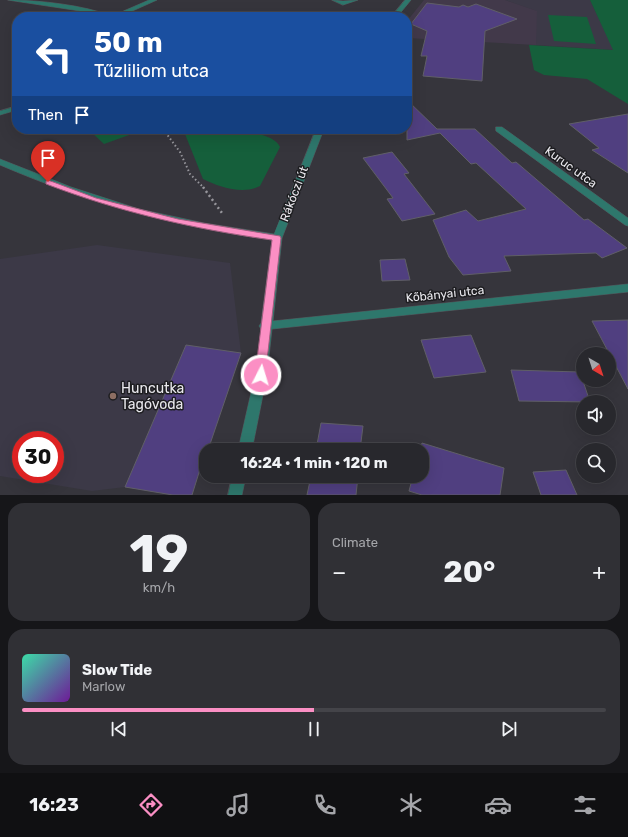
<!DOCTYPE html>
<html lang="en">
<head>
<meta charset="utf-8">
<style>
  :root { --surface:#28282d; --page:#303035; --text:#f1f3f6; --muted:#a5a6aa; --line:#444449; --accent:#fb8fc4 }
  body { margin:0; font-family:Rubik,sans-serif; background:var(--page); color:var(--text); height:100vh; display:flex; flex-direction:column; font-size:15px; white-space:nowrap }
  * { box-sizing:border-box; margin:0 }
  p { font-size:13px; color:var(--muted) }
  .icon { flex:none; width:22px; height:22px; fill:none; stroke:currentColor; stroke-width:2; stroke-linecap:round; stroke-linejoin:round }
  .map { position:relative; height:495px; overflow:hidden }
  .sheet { display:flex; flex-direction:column; gap:8px; padding:8px; background:#161619; flex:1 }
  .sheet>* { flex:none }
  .hud { position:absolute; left:12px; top:12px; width:400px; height:122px; border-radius:16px; box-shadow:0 4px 16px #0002,0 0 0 1px var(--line); background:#1a4fa0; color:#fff; overflow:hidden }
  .needle { width:26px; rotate:141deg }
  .controls { position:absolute; left:576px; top:347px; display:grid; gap:8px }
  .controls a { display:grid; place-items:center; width:40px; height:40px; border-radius:50%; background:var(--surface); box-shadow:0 4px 16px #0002,0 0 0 1px var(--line); font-size:20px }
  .speed { position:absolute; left:12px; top:431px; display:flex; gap:8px; font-size:20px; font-weight:700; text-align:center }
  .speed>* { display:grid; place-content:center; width:52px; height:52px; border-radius:50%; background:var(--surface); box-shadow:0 4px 16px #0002,0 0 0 1px var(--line); line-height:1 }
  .speed .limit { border:6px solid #d22; background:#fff; color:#111 }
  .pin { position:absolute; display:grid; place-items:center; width:34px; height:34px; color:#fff; margin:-41px -17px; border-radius:50% 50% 50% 0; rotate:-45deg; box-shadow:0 0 4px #0007 }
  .pin .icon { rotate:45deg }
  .me { position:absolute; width:44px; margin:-22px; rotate:5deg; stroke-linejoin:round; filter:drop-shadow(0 0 3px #0008) }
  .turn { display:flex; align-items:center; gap:14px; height:84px; padding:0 16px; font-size:18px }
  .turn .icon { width:52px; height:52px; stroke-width:2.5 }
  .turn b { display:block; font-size:28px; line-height:34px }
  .then { display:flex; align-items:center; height:38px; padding:0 16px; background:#0003; gap:8px; font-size:15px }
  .big { font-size:30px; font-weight:700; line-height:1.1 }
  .sheet .tile { flex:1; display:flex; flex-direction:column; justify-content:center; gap:6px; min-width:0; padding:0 14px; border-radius:16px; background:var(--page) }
  .sheet .dial { align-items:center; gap:0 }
  .dial b { font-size:52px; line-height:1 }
  .song { display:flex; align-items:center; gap:12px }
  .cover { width:48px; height:48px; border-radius:6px; background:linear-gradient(135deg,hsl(160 70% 55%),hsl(280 70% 35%)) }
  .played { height:4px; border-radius:2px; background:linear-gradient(90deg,var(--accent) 50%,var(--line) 50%) }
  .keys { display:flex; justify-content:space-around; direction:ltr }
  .heat { display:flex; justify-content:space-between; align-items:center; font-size:22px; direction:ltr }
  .sheet .tiles { flex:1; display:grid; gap:8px; grid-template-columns:1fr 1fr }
  .tile:last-child { grid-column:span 2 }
  .trip { position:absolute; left:199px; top:443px; width:230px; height:40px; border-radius:16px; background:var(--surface); box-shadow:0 4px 16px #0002,0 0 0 1px var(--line); font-weight:700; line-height:40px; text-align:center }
  .tabs { display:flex; height:64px; justify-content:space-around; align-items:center; background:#101012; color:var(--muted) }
  .tabs .icon { width:28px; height:28px }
  .tabs .current { color:var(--accent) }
  .tabs b { font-size:18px; color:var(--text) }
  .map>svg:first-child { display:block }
  .built { fill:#3c3947; fill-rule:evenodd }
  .industrial { fill:#42394a }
  .green { fill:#155f3b }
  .building { fill:#503f80; stroke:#605f67 }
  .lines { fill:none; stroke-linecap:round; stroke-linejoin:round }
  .street-casing { stroke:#535258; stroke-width:1 }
  .path-far1 { stroke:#97969c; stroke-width:2; stroke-dasharray:1.5 2.5; stroke-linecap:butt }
  .path { stroke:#97969c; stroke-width:2.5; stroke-dasharray:2 3; stroke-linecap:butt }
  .street { fill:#2e776c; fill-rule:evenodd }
  .route { fill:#fb8fc4; stroke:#a35d7f }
  .education-dot { fill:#8d6e63; stroke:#1d1d20; stroke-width:1.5 }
  .labels { text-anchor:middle; stroke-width:3; stroke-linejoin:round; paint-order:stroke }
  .street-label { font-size:12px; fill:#e9e8ed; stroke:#1d1d20 }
  .near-poi-label { font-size:14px; fill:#e9e8ed; stroke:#1d1d20; text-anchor:start }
</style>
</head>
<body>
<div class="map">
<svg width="628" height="495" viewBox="0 0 628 495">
  <rect width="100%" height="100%" fill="#36353c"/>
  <!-- built -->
  <g class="built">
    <path d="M 505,0 L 590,0 L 614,50 L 536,45 L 536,11 Z"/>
    <path d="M 97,245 L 230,263 L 241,353 L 208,450 L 206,450 L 192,495 L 173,495 L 125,487 L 92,491 L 0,476 L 0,259 ZM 21,440 L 55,440 L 55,474 L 21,474 Z"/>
  </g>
  <!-- industrial -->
  <path class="industrial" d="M 424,0 L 505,0 L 537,11 L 536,45 L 407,38 L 407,21 Z"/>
  <!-- green -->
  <g class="green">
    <path d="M 590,0 L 628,0 L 628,104 L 587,79 L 544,75 L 534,70 L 529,45 L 613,50 Z"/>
    <path d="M 548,15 L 587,17 L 596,44 L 554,41 Z"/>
    <path d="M 88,129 L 146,129 L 104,144 Z"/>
    <path d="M 183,129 C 202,129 272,127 280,147 L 260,186 C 243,195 219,187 203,179 Z"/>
  </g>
  <!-- building -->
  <g class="building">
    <path d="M 427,3 L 459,7 L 463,5 L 468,7 L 476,4 L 517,19 L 485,31 L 482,81 L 423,76 L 427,56 L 421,56 L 427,31 L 411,24 Z"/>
    <path d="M 407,100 L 437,129 L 475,129 L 512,163 L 516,162 L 584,220 L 588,219 L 627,248 L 602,258 L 596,253 L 504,256 L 511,271 L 463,275 L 449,257 L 433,220 L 466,210 L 478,221 L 526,209 L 476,163 L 471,164 L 440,133 L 407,140 Z"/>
    <path d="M 628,114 L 628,173 L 592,150 L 599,148 L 569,124 Z"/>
    <path d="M 392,152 L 409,173 L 404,174 L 435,214 L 402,221 L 387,199 L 393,198 L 363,158 Z"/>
    <path d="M 405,259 L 410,280 L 382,281 L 380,260 Z"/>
    <path d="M 628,320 L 628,389 L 592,321 Z"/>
    <path d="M 471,335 L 486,372 L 434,378 L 421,340 Z"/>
    <path d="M 186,345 L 241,353 L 208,450 L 206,450 L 192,495 L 173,495 L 125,487 Z"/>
    <path d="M 511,370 L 580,372 L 590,402 L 519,401 Z"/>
    <path d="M 321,423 L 363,426 L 360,450 L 316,450 Z"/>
    <path d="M 422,443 L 504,468 L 500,495 L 422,495 L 409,491 L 413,476 L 422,476 L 422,450 L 420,450 Z"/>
    <path d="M 566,470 L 577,495 L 541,495 L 533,472 Z"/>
    <path d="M 311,476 L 358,476 L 356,495 L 307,495 Z"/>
  </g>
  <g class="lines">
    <defs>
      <g id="street">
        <path d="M 8,0 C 40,0 83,5 112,16 L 149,0 L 157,0 L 119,17 L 105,17 L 93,13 Z"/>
        <path d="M 332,0 L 343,1 L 358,0 L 343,5 Z"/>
        <path d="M 405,0 L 411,0 L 397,17 L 391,17 Z"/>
        <path d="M 17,106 L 17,110 L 0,115 L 0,111 Z"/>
        <path d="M 496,127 L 502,127 L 628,218 L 628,226 L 625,225 L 496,131 Z"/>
        <path d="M 316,129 L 324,129 L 282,238 L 273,321 L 628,284 L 628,292 L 272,329 L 267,375 L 252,450 L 238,450 L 255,375 L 261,329 L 259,326 L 261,323 L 272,240 C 177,227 88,203 0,165 L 0,159 L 71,187 L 139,209 L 204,223 L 274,234 Z"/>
        <path d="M 232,476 L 246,476 L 242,495 L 228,495 Z"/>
      </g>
    </defs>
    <!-- street casing -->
    <use href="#street" class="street-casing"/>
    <!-- path-far1 -->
    <path class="path-far1" d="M 163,129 L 180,152 L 190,174 L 204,188"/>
    <!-- path -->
    <path class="path" d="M 203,187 L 222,213"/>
    <!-- street -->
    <use href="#street" class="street"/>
  </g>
  <!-- route -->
  <path class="route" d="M 48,180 L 96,198 L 178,219 L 280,236 L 281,238 L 265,378 L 257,378 L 255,375 L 272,240 C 194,229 119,212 46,184 L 46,181 Z"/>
  <!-- markers -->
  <circle class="education-dot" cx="113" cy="396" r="4"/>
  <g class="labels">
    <!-- street labels -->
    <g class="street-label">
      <text transform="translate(571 167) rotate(36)" y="4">Kuruc utca</text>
      <text transform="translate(294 194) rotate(-69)" y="4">Rákóczi út</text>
      <text transform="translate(445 294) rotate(-6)" y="4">Kőbányai utca</text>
    </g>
    <!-- near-poi labels -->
    <g class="near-poi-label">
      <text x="121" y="393">Huncutka<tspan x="121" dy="16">Tagóvoda</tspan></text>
    </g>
  </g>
</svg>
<div class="controls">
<a><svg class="needle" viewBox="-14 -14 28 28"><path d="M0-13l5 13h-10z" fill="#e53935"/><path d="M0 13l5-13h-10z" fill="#a5a6aa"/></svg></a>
<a><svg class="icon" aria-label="sound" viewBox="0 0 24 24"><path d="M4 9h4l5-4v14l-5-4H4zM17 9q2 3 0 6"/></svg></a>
<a><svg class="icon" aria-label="search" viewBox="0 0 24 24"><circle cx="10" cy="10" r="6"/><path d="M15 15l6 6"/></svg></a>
</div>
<div class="speed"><div class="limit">30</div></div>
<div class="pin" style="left:48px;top:182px;background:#d93025"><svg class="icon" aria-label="arrive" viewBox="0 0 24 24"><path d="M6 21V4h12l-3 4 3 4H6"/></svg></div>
<svg class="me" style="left:261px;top:375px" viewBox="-20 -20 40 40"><circle r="17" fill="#fb8fc4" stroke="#fff" stroke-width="3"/><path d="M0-11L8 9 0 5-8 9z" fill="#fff"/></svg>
<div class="trip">16:24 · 1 min · 120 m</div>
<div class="hud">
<div class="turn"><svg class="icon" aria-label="left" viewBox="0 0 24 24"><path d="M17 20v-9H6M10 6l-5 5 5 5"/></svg><div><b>50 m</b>Tűzliliom utca</div></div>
<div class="then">Then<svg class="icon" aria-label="arrive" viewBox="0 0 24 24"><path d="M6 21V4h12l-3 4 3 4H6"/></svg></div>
</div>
</div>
<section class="sheet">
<div class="tiles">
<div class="tile dial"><b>19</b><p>km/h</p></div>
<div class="tile"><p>Climate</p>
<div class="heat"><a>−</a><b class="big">20°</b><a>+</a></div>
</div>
<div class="tile">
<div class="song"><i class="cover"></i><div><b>Slow Tide</b><p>Marlow</p></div></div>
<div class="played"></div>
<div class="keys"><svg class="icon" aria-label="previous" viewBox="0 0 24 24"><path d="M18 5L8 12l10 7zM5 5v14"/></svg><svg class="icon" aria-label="pause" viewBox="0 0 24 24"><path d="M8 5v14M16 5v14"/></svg><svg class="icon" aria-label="next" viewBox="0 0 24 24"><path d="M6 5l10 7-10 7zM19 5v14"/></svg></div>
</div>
</div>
</section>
<nav class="tabs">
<b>16:23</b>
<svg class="icon current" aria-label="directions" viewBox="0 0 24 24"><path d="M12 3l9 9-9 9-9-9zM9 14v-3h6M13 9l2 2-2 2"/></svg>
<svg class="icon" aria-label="music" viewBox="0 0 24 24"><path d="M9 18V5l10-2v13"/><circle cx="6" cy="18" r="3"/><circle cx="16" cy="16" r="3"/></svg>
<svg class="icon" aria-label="phone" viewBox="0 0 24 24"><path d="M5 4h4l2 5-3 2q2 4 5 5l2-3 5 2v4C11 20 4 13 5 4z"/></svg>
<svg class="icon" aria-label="climate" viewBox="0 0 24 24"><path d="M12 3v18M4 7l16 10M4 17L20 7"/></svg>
<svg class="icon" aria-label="car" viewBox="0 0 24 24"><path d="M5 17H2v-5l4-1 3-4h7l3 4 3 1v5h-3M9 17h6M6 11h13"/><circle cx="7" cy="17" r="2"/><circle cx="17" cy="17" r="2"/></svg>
<svg class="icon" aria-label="filters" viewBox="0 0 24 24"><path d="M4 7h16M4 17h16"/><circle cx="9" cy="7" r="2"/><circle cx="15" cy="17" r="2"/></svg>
</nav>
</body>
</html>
